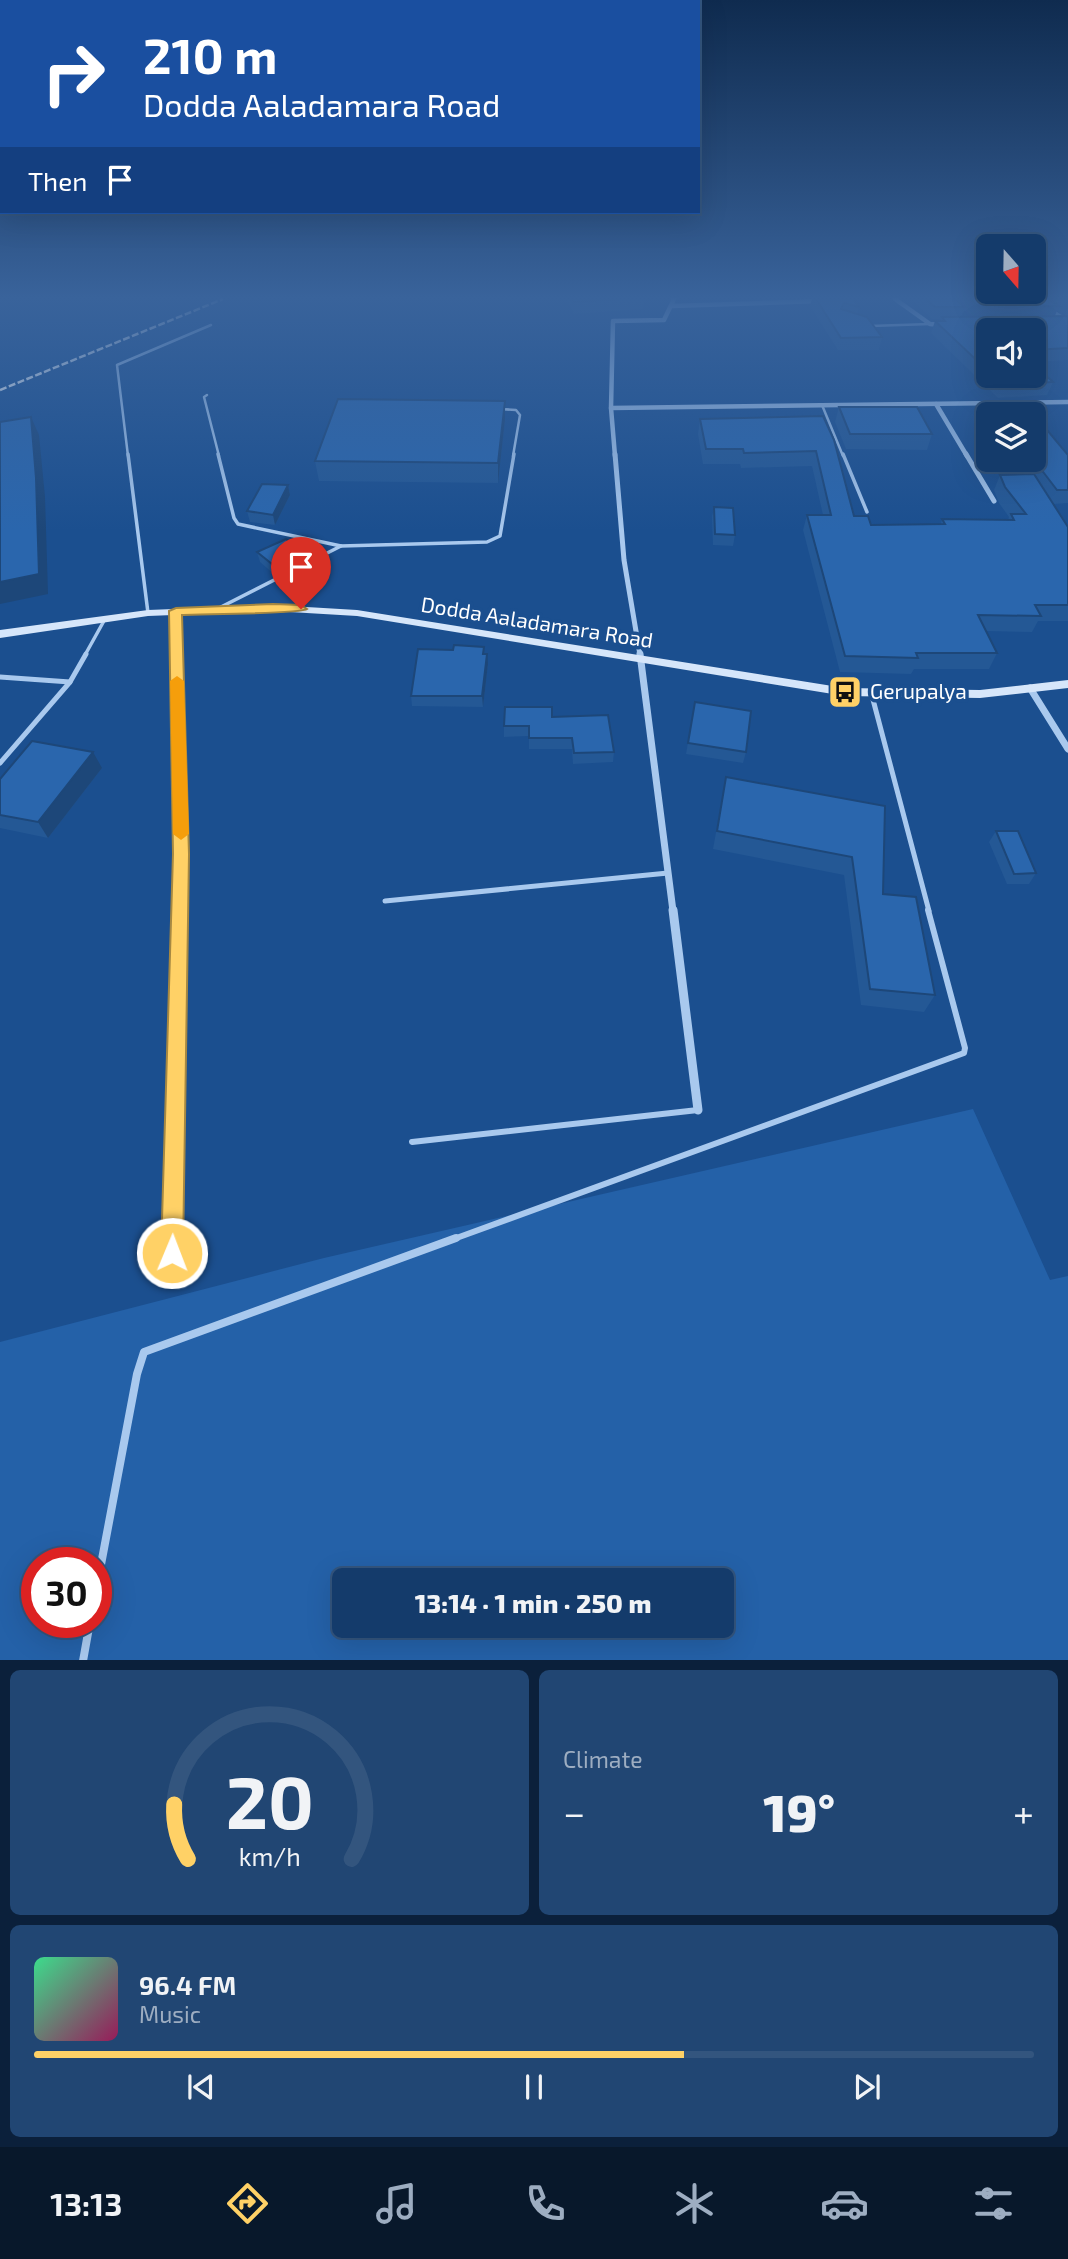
<!DOCTYPE html>
<html lang="en">
<head>
<meta charset="utf-8">
<style>
  :root { --surface:#143b6b; --page:#214673; --text:#f1f3f6; --muted:#9dadc1; --line:#33557e; --accent:#ffd166 }
  body { margin:0; font-family:"Exo 2",sans-serif; background:var(--page); color:var(--text); height:100vh; display:flex; flex-direction:column; font-size:26px; white-space:nowrap }
  * { box-sizing:border-box; margin:0 }
  p { font-size:23px; color:var(--muted) }
  .icon { flex:none; width:38px; height:38px; fill:none; stroke:currentColor; stroke-width:2; stroke-linecap:round; stroke-linejoin:round }
  .map { position:relative; height:1660px; overflow:hidden }
  .details { display:flex; flex-direction:column; gap:10px; padding:10px; background:#0b203b; flex:1 }
  .details>* { flex:none }
  .top-card { position:absolute; left:0px; top:0px; width:700px; height:214px; box-shadow:0 7px 28px #0002,0 0 0 2px var(--line); background:#1a4fa0; color:#fff; overflow:hidden }
  .needle { width:46px; rotate:160deg }
  .buttons { position:absolute; left:976px; top:234px; display:grid; gap:14px }
  .buttons a { display:grid; place-items:center; width:70px; height:70px; border-radius:10px; background:var(--surface); box-shadow:0 7px 28px #0002,0 0 0 2px var(--line); font-size:35px }
  .speed { position:absolute; left:21px; top:1547px; display:flex; gap:14px; font-size:35px; font-weight:700; text-align:center }
  .speed>* { display:grid; place-content:center; width:91px; height:91px; border-radius:50%; background:var(--surface); box-shadow:0 7px 28px #0002,0 0 0 2px var(--line); line-height:1 }
  .speed .limit { border:10px solid #d22; background:#fff; color:#111 }
  .pin { position:absolute; display:grid; place-items:center; width:60px; height:60px; color:#fff; margin:-72px -30px; border-radius:50% 50% 50% 0; rotate:-45deg; box-shadow:0 0 7px #0007 }
  .pin .icon { rotate:45deg }
  .me { position:absolute; width:77px; margin:-38px; rotate:1deg; stroke-linejoin:round; filter:drop-shadow(0 0 5px #0008) }
  .turn { display:flex; align-items:center; gap:24px; height:147px; padding:0 28px; font-size:32px }
  .turn .icon { width:91px; height:91px; stroke-width:2.5 }
  .turn b { display:block; font-size:49px; line-height:60px }
  .then { display:flex; align-items:center; height:66px; padding:0 28px; background:#0003; gap:14px; font-size:26px }
  .big { font-size:52px; font-weight:800; line-height:1.1 }
  .details .widget { flex:1; display:flex; flex-direction:column; justify-content:center; gap:10px; min-width:0; padding:0 24px; border-radius:10px; background:var(--page) }
  .details .dial { align-items:center; gap:0 }
  .dial svg { height:182px; overflow:visible; fill:none; stroke:var(--line); stroke-width:7; stroke-linecap:round; text-anchor:middle }
  .dial text { fill:var(--text); stroke:none }
  .song { display:flex; align-items:center; gap:21px }
  .cover { width:84px; height:84px; border-radius:10px; background:linear-gradient(135deg,hsl(150 70% 55%),hsl(330 70% 35%)) }
  .played { height:7px; border-radius:4px; background:linear-gradient(90deg,var(--accent) 65%,var(--line) 65%) }
  .keys { display:flex; justify-content:space-around; direction:ltr }
  .heat { display:flex; justify-content:space-between; align-items:center; font-size:38px; direction:ltr }
  .details .tiles { flex:1; display:grid; gap:10px; grid-template-columns:1fr 1fr }
  .widget:last-child { grid-column:span 2 }
  .trip { position:absolute; left:332px; top:1568px; width:402px; height:70px; border-radius:10px; background:var(--surface); box-shadow:0 7px 28px #0002,0 0 0 2px var(--line); font-weight:800; line-height:70px; text-align:center }
  .tab-bar { display:flex; height:112px; justify-content:space-around; align-items:center; background:#08182b; color:var(--muted) }
  .tab-bar .icon { width:49px; height:49px }
  .tab-bar .on { color:var(--accent) }
  .tab-bar b { font-size:32px; color:var(--text) }
  .map>svg:first-child { display:block }
  .green { fill:#2461a8; fill-rule:evenodd }
  .lines { fill:none; stroke-linecap:round; stroke-linejoin:round }
  .lane-far4 { stroke:#a9c9ee; stroke-width:2.5 }
  .lane-far3 { stroke:#a9c9ee; stroke-width:3.5 }
  .lane-far2 { stroke:#a9c9ee; stroke-width:5 }
  .lane-far1 { stroke:#a9c9ee; stroke-width:6 }
  .lane { stroke:#a9c9ee; stroke-width:8 }
  .street-far4 { stroke:#a9c9ee; stroke-width:4.5 }
  .street-far3 { stroke:#a9c9ee; stroke-width:5 }
  .street-far2 { stroke:#a9c9ee; stroke-width:7 }
  .street-far1 { stroke:#a9c9ee; stroke-width:9 }
  .street { stroke:#a9c9ee; stroke-width:10 }
  .secondary { fill:#d6e6fa; fill-rule:evenodd }
  .rail { stroke:#fff; stroke-width:2.5; stroke-dasharray:7 2.5; stroke-linecap:butt }
  .wall { fill:#245895; fill-rule:evenodd }
  .shaded-wall { fill:#1d4779 }
  .building { fill:#2a66ad; stroke:#1d4779; stroke-width:2 }
  .route { fill:#ffd166; stroke:#a68842; stroke-width:2 }
  .slow { fill:#f59e0b }
  .labels { text-anchor:middle; stroke-width:7; stroke-linejoin:round; paint-order:stroke }
  .street-label { font-size:21px; fill:#fff; stroke:#1b4f8f }
  .poi-label { font-size:21px; fill:#fff; stroke:#1b4f8f; text-anchor:start }
</style>
</head>
<body>
<div class="map">
<svg width="1068" height="1661" viewBox="0 0 1068 1661">
  <rect width="100%" height="100%" fill="#1b4f8f"/>
  <!-- green -->
  <path class="green" d="M 973,1109 L 1050,1280 L 1068,1276 L 1068,1660 L 0,1661 L 0,1342 L 324,1258 ZM 37,1563 L 96,1563 L 96,1622 L 37,1622 ZM 345,1580 L 723,1580 L 723,1626 L 345,1626 Z"/>
  <g class="lines">
    <!-- lane-far4 -->
    <g class="lane-far4">
      <path d="M 870,326 L 930,324"/>
      <path d="M 207,395 L 204,397 L 219,456"/>
      <path d="M 822,405 L 843,456"/>
      <path d="M 500,409 L 516,410 L 520,415 L 513,456"/>
      <path d="M 128,456 L 117,365 L 211,325"/>
    </g>
    <!-- lane-far3 -->
    <g class="lane-far3">
      <path d="M 128,454 L 148,613"/>
      <path d="M 218,454 L 234,518 L 238,524 L 341,546"/>
      <path d="M 843,454 L 867,512"/>
      <path d="M 217,609 L 341,546 L 487,542 L 500,536 L 514,454"/>
      <path d="M 85,655 L 105,619"/>
    </g>
    <!-- lane-far2 -->
    <g class="lane-far2">
      <path d="M 0,677 L 70,682"/>
      <path d="M 871,692 L 929,911"/>
      <path d="M 0,763 L 70,682 L 86,654"/>
      <path d="M 385,901 L 668,873"/>
    </g>
    <!-- lane-far1 -->
    <g class="lane-far1">
      <path d="M 412,1142 L 698,1110"/>
      <path d="M 451,1240 L 964,1053 L 965,1048 L 928,910"/>
    </g>
    <!-- lane -->
    <g class="lane">
      <path d="M 96,1591 L 137,1374 L 144,1352 L 456,1238"/>
      <path d="M 83,1661 L 90,1622"/>
    </g>
    <!-- street-far4 -->
    <g class="street-far4">
      <path d="M 895,299 L 930,324 L 942,325"/>
      <path d="M 1034,299 L 1068,322"/>
      <path d="M 672,306 L 820,301"/>
      <path d="M 936,404 L 967,456"/>
      <path d="M 611,408 L 1068,402"/>
      <path d="M 615,456 L 611,408 L 613,321 L 664,320 L 674,299"/>
    </g>
    <!-- street-far3 -->
    <g class="street-far3">
      <path d="M 615,454 L 624,560 L 640,655"/>
      <path d="M 966,454 L 994,501"/>
      <path d="M 176,611 L 177,655"/>
    </g>
    <!-- street-far2 -->
    <g class="street-far2">
      <path d="M 177,654 L 180,911"/>
      <path d="M 640,654 L 673,911"/>
      <path d="M 1030,688 L 1068,749"/>
    </g>
    <!-- street-far1 -->
    <g class="street-far1">
      <path d="M 673,910 L 698,1110"/>
      <path d="M 172,1240 L 180,910"/>
    </g>
    <!-- street -->
    <path class="street" d="M 171,1280 L 172,1238"/>
    <!-- secondary -->
    <path class="secondary" d="M 273,605 L 357,610 L 845,688 L 980,690 L 1068,680 L 1068,688 L 980,698 L 845,696 L 357,616 L 273,611 L 148,616 L 0,638 L 0,630 L 148,610 Z"/>
    <!-- rail -->
    <path class="rail" d="M 0,390 L 223,299"/>
  </g>
  <!-- wall -->
  <g class="wall">
    <path d="M 566,299 L 645,299 L 643,309 L 574,314 Z"/>
    <path d="M 812,299 L 853,299 L 859,307 L 857,314 L 882,337 L 879,350 L 838,350 L 810,306 Z"/>
    <path d="M 911,299 L 1068,299 L 1068,360 L 1034,362 L 1034,331 L 989,331 L 989,376 L 1034,376 L 1053,382 L 1047,395 L 998,398 L 931,333 L 935,321 L 940,321 L 941,319 L 932,319 ZM 964,310 L 974,317 L 962,317 ZM 1057,310 L 1067,316 L 1055,316 Z"/>
    <path d="M 992,406 L 1027,406 L 1068,455 L 1068,503 L 1053,504 L 1068,527 L 1068,621 L 1038,621 L 1032,632 L 986,631 L 997,653 L 989,669 L 914,669 L 911,674 L 840,672 L 803,530 L 807,515 L 823,515 L 812,466 L 741,468 L 740,464 L 703,464 L 698,434 L 700,419 L 823,416 L 834,440 L 854,516 L 868,516 L 871,525 L 941,524 L 942,519 L 1008,520 L 1009,517 L 999,503 L 994,490 L 1000,475 L 1027,474 L 1017,460 L 1034,460 L 1034,415 L 989,415 L 989,422 L 987,420 Z"/>
    <path d="M 839,407 L 932,434 L 927,450 L 846,449 L 835,422 Z"/>
    <path d="M 505,420 L 498,483 L 319,481 L 315,461 Z"/>
    <path d="M 288,485 L 290,495 L 275,525 L 250,522 L 247,511 Z"/>
    <path d="M 714,507 L 735,535 L 733,546 L 713,545 L 712,517 Z"/>
    <path d="M 257,552 L 302,561 L 275,575 L 260,562 Z"/>
    <path d="M 484,647 L 484,654 L 488,664 L 483,707 L 412,706 L 411,696 L 453,650 Z"/>
    <path d="M 695,702 L 746,752 L 743,763 L 686,754 Z"/>
    <path d="M 552,717 L 614,752 L 613,762 L 573,764 L 572,749 L 529,749 L 529,736 L 504,737 L 504,726 Z"/>
    <path d="M 102,768 L 48,838 L 0,828 L 0,779 Z"/>
    <path d="M 726,777 L 885,806 L 883,894 L 935,995 L 924,1012 L 861,1005 L 844,875 L 713,849 Z"/>
    <path d="M 996,831 L 1036,873 L 1029,884 L 1007,884 L 989,842 Z"/>
  </g>
  <!-- shaded-wall -->
  <g class="shaded-wall">
    <path d="M 505,401 L 505,420 L 498,483 L 498,463 Z"/>
    <path d="M 31,417 L 39,435 L 45,497 L 48,594 L 0,604 L 0,582 Z"/>
    <path d="M 288,485 L 290,495 L 275,525 L 273,515 Z"/>
    <path d="M 300,550 L 302,561 L 275,575 L 272,564 Z"/>
    <path d="M 487,654 L 488,664 L 483,707 L 482,696 Z"/>
    <path d="M 93,752 L 102,768 L 48,838 L 38,822 Z"/>
  </g>
  <!-- building -->
  <g class="building">
    <path d="M 572,299 L 618,299 L 574,302 Z"/>
    <path d="M 816,299 L 853,299 L 859,307 L 844,303 L 841,309 L 867,317 L 882,337 L 841,338 Z"/>
    <path d="M 926,299 L 954,299 L 965,307 L 935,307 Z"/>
    <path d="M 969,299 L 1048,299 L 1059,306 L 981,307 Z"/>
    <path d="M 1068,316 L 1068,348 L 1034,350 L 1034,331 L 989,331 L 989,372 L 935,321 L 945,321 L 942,317 Z"/>
    <path d="M 1034,365 L 1053,382 L 1002,385 L 993,376 L 1034,376 Z"/>
    <path d="M 338,399 L 505,401 L 498,463 L 315,461 Z"/>
    <path d="M 992,406 L 1027,406 L 1068,455 L 1068,490 L 1057,490 L 1034,460 L 1034,415 L 998,415 Z"/>
    <path d="M 839,407 L 917,407 L 932,434 L 850,434 Z"/>
    <path d="M 823,416 L 834,440 L 854,516 L 868,516 L 871,525 L 945,524 L 942,519 L 1014,520 L 1011,514 L 1026,514 L 1005,487 L 1000,475 L 1034,474 L 1068,527 L 1068,605 L 1035,605 L 1041,616 L 978,615 L 997,653 L 916,653 L 918,658 L 845,656 L 807,515 L 831,515 L 816,451 L 744,453 L 743,449 L 706,449 L 700,419 Z"/>
    <path d="M 31,417 L 36,478 L 39,574 L 0,582 L 0,422 Z"/>
    <path d="M 262,484 L 288,485 L 273,515 L 247,511 Z"/>
    <path d="M 714,507 L 733,508 L 735,535 L 715,534 Z"/>
    <path d="M 286,539 L 300,550 L 272,564 L 257,552 Z"/>
    <path d="M 454,645 L 484,647 L 483,654 L 487,654 L 482,696 L 411,696 L 418,649 L 453,650 Z"/>
    <path d="M 695,702 L 751,711 L 746,752 L 688,743 Z"/>
    <path d="M 505,707 L 552,707 L 552,717 L 608,715 L 614,752 L 574,753 L 572,738 L 529,738 L 529,726 L 504,726 Z"/>
    <path d="M 32,741 L 93,752 L 38,822 L 0,815 L 0,779 Z"/>
    <path d="M 726,777 L 885,806 L 883,894 L 916,897 L 935,995 L 870,989 L 852,857 L 717,831 Z"/>
    <path d="M 996,831 L 1018,831 L 1036,873 L 1014,874 Z"/>
  </g>
  <!-- sky -->
  <linearGradient id="sky" x2="0" y2="1"><stop stop-color="#0f2b4f"/><stop offset="0.56" stop-color="#39639b"/><stop offset="1" stop-color="#39639b" stop-opacity="0"/></linearGradient>
  <rect width="1068" height="531" fill="url(#sky)"/>
  <!-- route -->
  <path class="route" d="M 273,604 L 301,605 L 307,609 C 301,614 199,614 182,615 L 189,854 L 183,1253 L 180,1261 L 172,1264 L 164,1261 L 161,1253 L 173,854 L 169,611 L 176,608 Z"/>
  <!-- slow -->
  <path class="slow" d="M 177,676 L 184,681 L 189,834 L 181,840 L 173,834 L 170,681 Z"/>
  <!-- icons -->
  <defs>
    <symbol id="bus-square" viewBox="-11 -11 22 22"><rect x="-9" y="-9" width="18" height="18" rx="4" fill="#ffd166" stroke="#1b4f8f"/><path d="M-5-6H5V4H4V6H2V4H-2V6H-4V4H-5ZM-3.5-4V0h7V-4ZM-3.5 1.2v1.5H-2V1.2ZM2 1.2v1.5H3.5V1.2Z" fill="#111"/></symbol>
  </defs>
  <g fill-rule="evenodd">
    <use href="#bus-square" x="826" y="673" width="38" height="38"/>
  </g>
  <g class="labels">
    <!-- street labels -->
    <g class="street-label">
      <text transform="translate(537 623) rotate(9)" y="7">Dodda Aaladamara Road</text>
    </g>
    <!-- poi labels -->
    <g class="poi-label">
      <text x="870" y="699">Gerupalya</text>
    </g>
  </g>
</svg>
<div class="buttons">
<a><svg class="needle" viewBox="-14 -14 28 28"><path d="M0-13l5 13h-10z" fill="#e53935"/><path d="M0 13l5-13h-10z" fill="#9dadc1"/></svg></a>
<a><svg class="icon" aria-label="sound" viewBox="0 0 24 24"><path d="M4 9h4l5-4v14l-5-4H4zM17 9q2 3 0 6"/></svg></a>
<a><svg class="icon" aria-label="layers" viewBox="0 0 24 24"><path d="M12 4l9 5-9 5-9-5zM3 14l9 5 9-5"/></svg></a>
</div>
<div class="speed"><div class="limit">30</div></div>
<div class="pin" style="left:301px;top:609px;background:#d93025"><svg class="icon" aria-label="arrive" viewBox="0 0 24 24"><path d="M6 21V4h12l-3 4 3 4H6"/></svg></div>
<svg class="me" style="left:172px;top:1253px" viewBox="-20 -20 40 40"><circle r="17" fill="#ffd166" stroke="#fff" stroke-width="3"/><path d="M0-11L8 9 0 5-8 9z" fill="#fff"/></svg>
<div class="trip">13:14 · 1 min · 250 m</div>
<div class="top-card">
<div class="turn"><svg class="icon" aria-label="right" viewBox="0 0 24 24"><path d="M7 20v-9h11M14 6l5 5-5 5"/></svg><div><b>210 m</b>Dodda Aaladamara Road</div></div>
<div class="then">Then<svg class="icon" aria-label="arrive" viewBox="0 0 24 24"><path d="M6 21V4h12l-3 4 3 4H6"/></svg></div>
</div>
</div>
<section class="details">
<div class="tiles">
<div class="widget dial"><svg viewBox="0 0 100 80">
<path d="M14 69A42 42 0 1 1 86 69"/>
<path d="M14 69A42 42 0 0 1 8 45" stroke="#ffd166"/>
<text x="50" y="56" font-size="32" font-weight="700">20</text>
<text x="50" y="72" font-size="11">km/h</text>
</svg></div>
<div class="widget"><p>Climate</p>
<div class="heat"><a>−</a><b class="big">19°</b><a>+</a></div>
</div>
<div class="widget">
<div class="song"><i class="cover"></i><div><b>96.4 FM</b><p>Music</p></div></div>
<div class="played"></div>
<div class="keys"><svg class="icon" aria-label="previous" viewBox="0 0 24 24"><path d="M18 5L8 12l10 7zM5 5v14"/></svg><svg class="icon" aria-label="pause" viewBox="0 0 24 24"><path d="M8 5v14M16 5v14"/></svg><svg class="icon" aria-label="next" viewBox="0 0 24 24"><path d="M6 5l10 7-10 7zM19 5v14"/></svg></div>
</div>
</div>
</section>
<nav class="tab-bar">
<b>13:13</b>
<svg class="icon on" aria-label="directions" viewBox="0 0 24 24"><path d="M12 3l9 9-9 9-9-9zM9 14v-3h6M13 9l2 2-2 2"/></svg>
<svg class="icon" aria-label="music" viewBox="0 0 24 24"><path d="M9 18V5l10-2v13"/><circle cx="6" cy="18" r="3"/><circle cx="16" cy="16" r="3"/></svg>
<svg class="icon" aria-label="phone" viewBox="0 0 24 24"><path d="M5 4h4l2 5-3 2q2 4 5 5l2-3 5 2v4C11 20 4 13 5 4z"/></svg>
<svg class="icon" aria-label="climate" viewBox="0 0 24 24"><path d="M12 3v18M4 7l16 10M4 17L20 7"/></svg>
<svg class="icon" aria-label="car" viewBox="0 0 24 24"><path d="M5 17H2v-5l4-1 3-4h7l3 4 3 1v5h-3M9 17h6M6 11h13"/><circle cx="7" cy="17" r="2"/><circle cx="17" cy="17" r="2"/></svg>
<svg class="icon" aria-label="filters" viewBox="0 0 24 24"><path d="M4 7h16M4 17h16"/><circle cx="9" cy="7" r="2"/><circle cx="15" cy="17" r="2"/></svg>
</nav>
</body>
</html>
